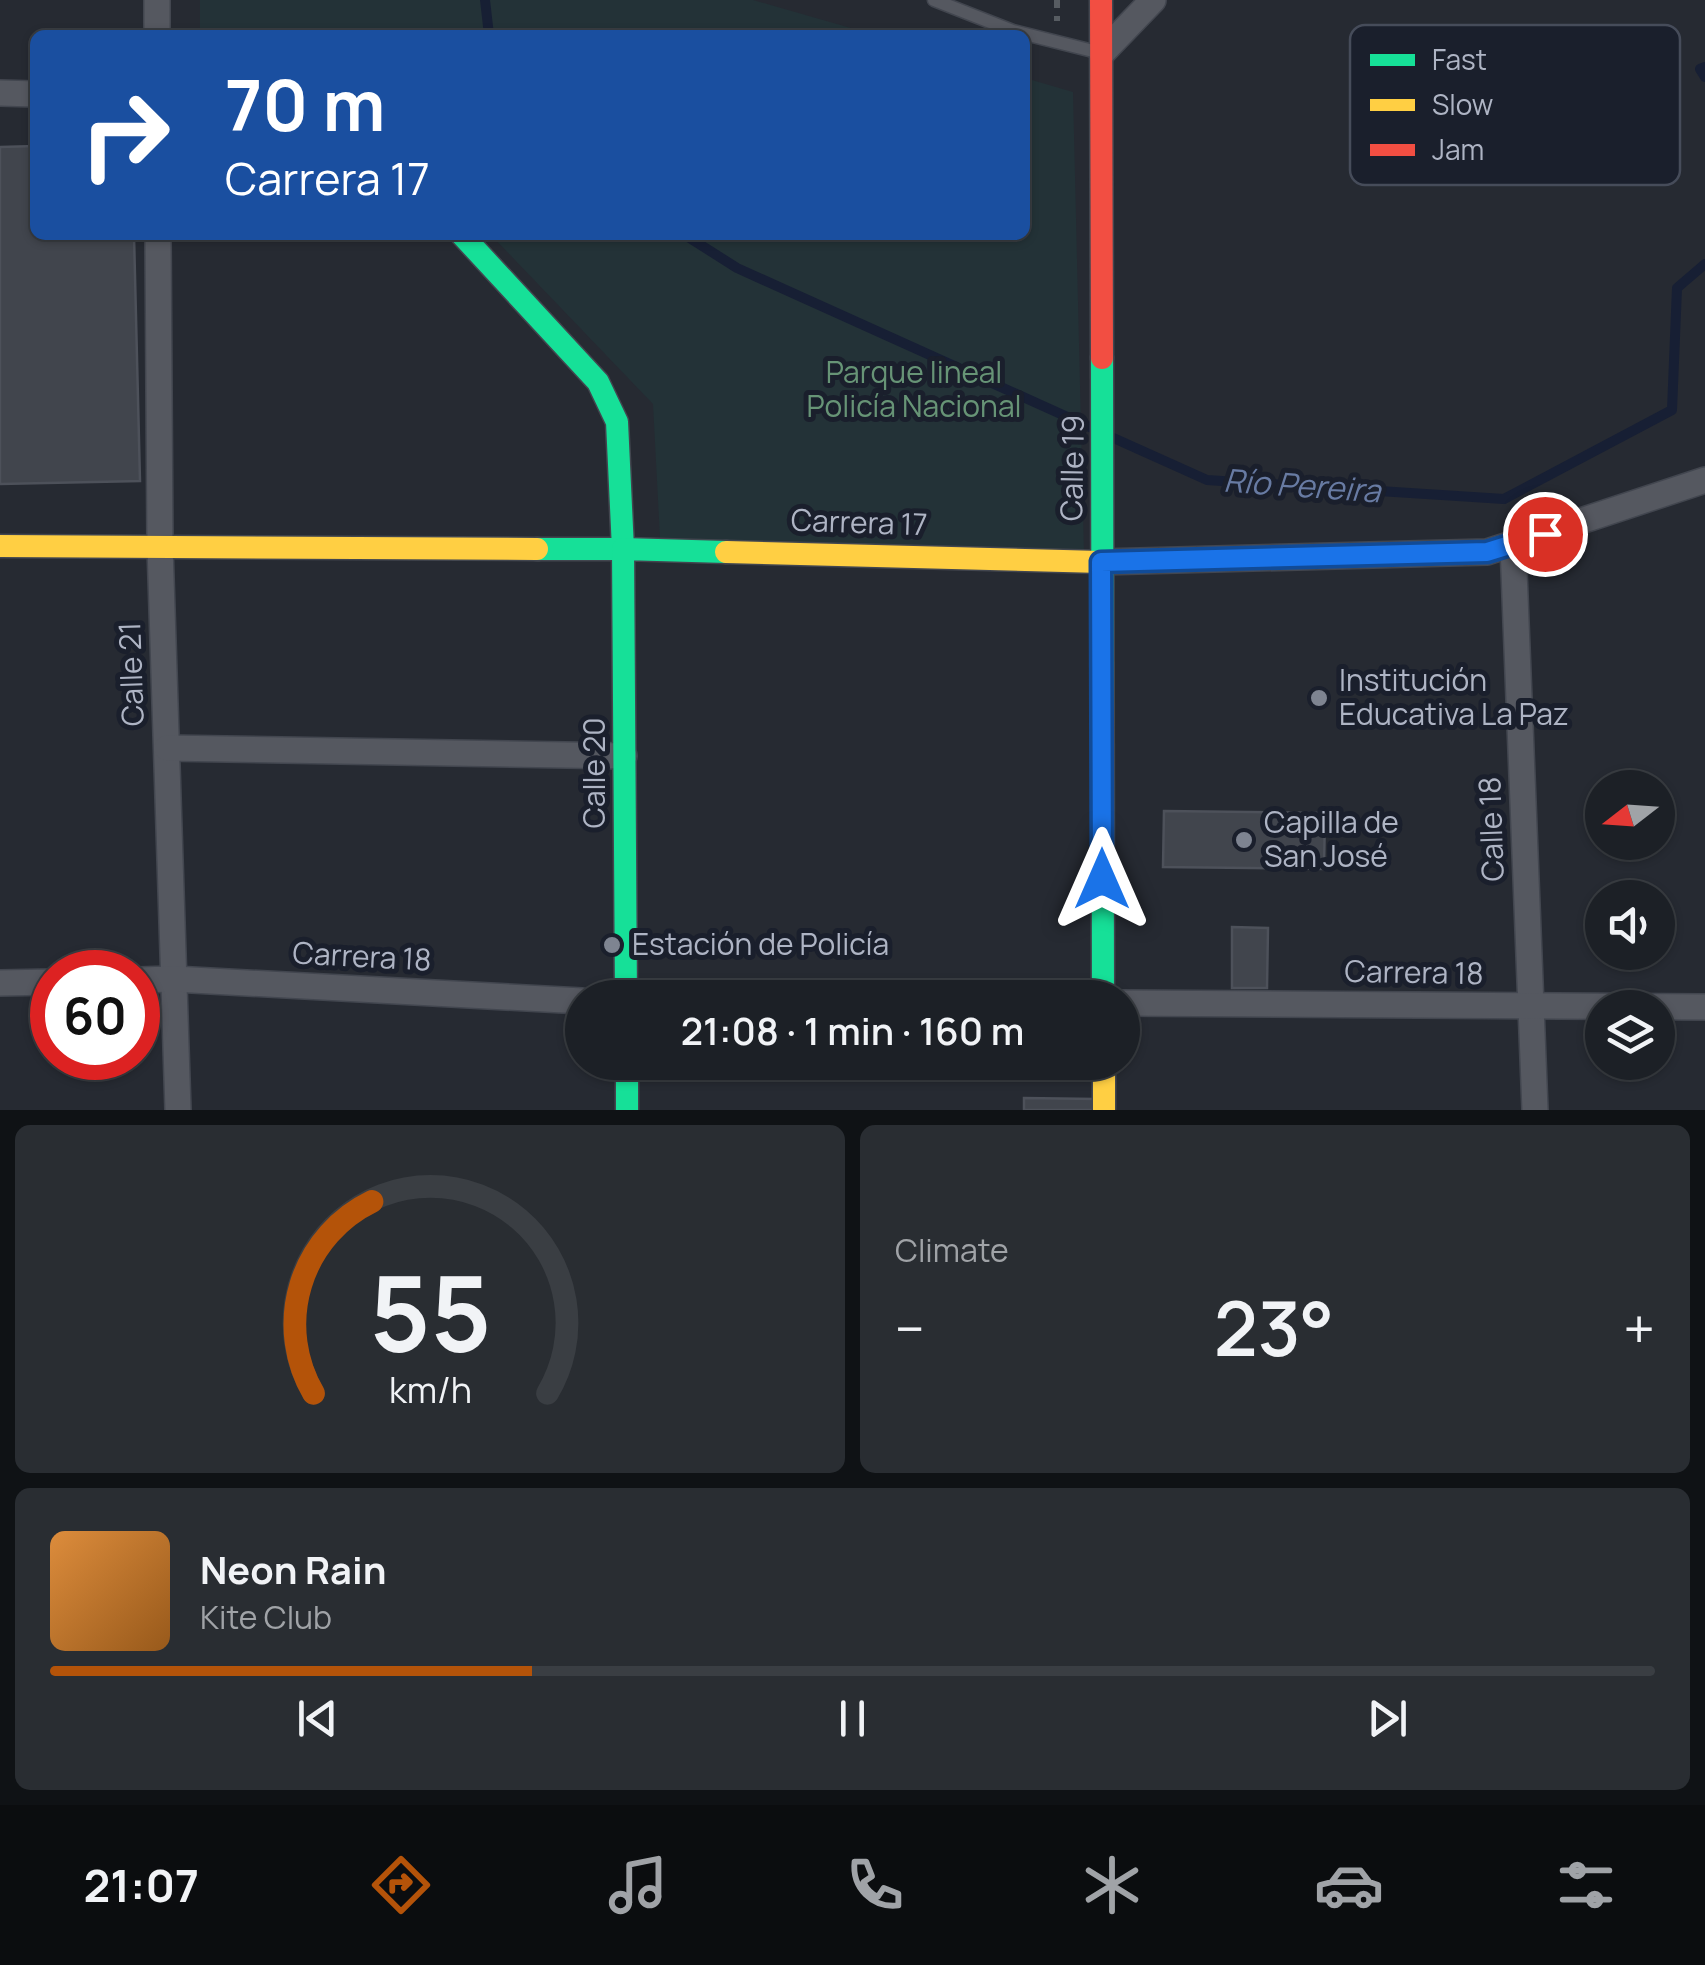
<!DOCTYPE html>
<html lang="en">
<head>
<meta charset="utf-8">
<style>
  :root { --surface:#1c2026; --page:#292d32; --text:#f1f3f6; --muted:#a0a3a7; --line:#3a3e43; --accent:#b45309 }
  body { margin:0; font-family:Manrope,sans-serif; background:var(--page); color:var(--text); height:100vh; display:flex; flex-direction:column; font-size:38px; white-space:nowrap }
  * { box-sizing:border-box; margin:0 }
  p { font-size:32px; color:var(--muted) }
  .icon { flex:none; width:55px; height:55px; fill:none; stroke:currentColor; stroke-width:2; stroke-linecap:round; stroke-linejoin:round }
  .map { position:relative; height:1110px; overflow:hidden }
  .drawer { display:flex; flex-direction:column; gap:15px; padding:15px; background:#0f1215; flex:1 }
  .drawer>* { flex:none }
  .banner { position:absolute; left:30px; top:30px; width:1000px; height:210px; border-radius:15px; box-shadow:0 2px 8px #0004,0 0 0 2px var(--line); background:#1a4fa0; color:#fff; overflow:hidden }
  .needle { width:65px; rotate:253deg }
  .controls { position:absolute; left:1585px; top:770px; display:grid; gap:20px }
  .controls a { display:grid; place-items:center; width:90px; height:90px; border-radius:50%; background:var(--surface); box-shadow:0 2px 8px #0004,0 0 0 2px var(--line); font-size:50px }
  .speed { position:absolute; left:30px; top:950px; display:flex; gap:20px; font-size:50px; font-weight:700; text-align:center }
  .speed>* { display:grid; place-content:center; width:130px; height:130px; border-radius:50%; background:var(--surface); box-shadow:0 2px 8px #0004,0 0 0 2px var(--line); line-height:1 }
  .speed .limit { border:15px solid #d22; background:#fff; color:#111 }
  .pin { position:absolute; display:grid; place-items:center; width:85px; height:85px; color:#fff; margin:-42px; border:5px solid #fff; border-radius:50%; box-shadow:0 2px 10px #0007 }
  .me { position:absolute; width:110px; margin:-55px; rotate:0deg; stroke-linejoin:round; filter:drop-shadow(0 0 8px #0008) }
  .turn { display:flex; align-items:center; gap:35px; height:210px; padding:0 30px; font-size:45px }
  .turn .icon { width:130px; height:130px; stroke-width:2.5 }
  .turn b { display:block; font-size:70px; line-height:85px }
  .big { font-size:75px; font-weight:600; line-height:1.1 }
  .drawer .card { flex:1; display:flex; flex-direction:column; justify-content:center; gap:15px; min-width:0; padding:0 35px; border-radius:15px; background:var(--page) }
  .drawer .dial { align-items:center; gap:0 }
  .dial svg { height:260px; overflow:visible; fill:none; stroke:var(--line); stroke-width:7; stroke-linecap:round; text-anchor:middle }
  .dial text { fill:var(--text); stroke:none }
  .song { display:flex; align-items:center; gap:30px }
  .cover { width:120px; height:120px; border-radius:15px; background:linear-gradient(135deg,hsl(30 70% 55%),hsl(30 70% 35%)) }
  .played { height:10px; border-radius:5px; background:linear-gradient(90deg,var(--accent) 30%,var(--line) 30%) }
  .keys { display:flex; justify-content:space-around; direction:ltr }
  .heat { display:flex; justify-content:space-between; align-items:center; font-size:55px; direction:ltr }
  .drawer .tiles { flex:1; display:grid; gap:15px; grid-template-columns:1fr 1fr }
  .card:last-child { grid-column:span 2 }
  .trip { position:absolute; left:565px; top:980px; width:575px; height:100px; border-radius:50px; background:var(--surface); box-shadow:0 2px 8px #0004,0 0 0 2px var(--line); font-weight:600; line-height:100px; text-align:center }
  .dock { display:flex; height:160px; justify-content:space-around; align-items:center; background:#0b0d0f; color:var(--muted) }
  .dock .icon { width:70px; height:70px }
  .dock .selected { color:var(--accent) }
  .dock b { font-size:45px; color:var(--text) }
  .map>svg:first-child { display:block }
  .green { fill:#233237 }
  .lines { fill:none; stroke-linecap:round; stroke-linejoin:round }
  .stream { stroke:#171f34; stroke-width:10 }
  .building { fill:#41454d; stroke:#4d515a; stroke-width:2.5 }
  .lane-casing { stroke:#42464f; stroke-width:15 }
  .street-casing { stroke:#42464f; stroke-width:28 }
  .fast-casing { stroke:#42464f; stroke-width:25 }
  .slow-casing { stroke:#42464f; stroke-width:25 }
  .jam-casing { stroke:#42464f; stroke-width:25 }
  .path { stroke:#575c62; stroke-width:6; stroke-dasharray:8 8; stroke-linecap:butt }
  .lane { stroke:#555860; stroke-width:12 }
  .street { stroke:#555860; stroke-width:25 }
  .fast { stroke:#16e098; stroke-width:22 }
  .slow { stroke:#ffcf43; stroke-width:22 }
  .jam { stroke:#f24e42; stroke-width:22 }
  .route-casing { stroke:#114b97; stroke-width:25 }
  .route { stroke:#1a73e8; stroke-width:18 }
  .poi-dot { fill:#7e8491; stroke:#1a1f2c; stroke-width:4 }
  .labels { text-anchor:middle; stroke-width:10; stroke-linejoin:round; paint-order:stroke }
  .park-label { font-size:30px; fill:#679476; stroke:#1a1f2c }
  .street-label { font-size:30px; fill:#aeb4c4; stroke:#1a1f2c }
  .poi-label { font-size:30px; fill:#aeb4c4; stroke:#1a1f2c; text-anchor:start }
  .water-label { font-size:32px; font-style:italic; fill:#687ba3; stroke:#1a1f2c }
  .key { fill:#1a1f2c; stroke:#464c5a; stroke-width:2.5 }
  .key-label { font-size:28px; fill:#aeb4c4 }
</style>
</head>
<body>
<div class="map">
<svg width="1705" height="1110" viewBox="0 0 1705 1110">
  <rect width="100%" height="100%" fill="#262a32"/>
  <!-- green -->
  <g class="green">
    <path d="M 200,0 L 753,0 L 875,35 L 200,35 Z"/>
    <path d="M 1025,78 L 1073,92 L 1084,552 L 660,538 L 653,404 L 491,235 L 1025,235 Z"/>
  </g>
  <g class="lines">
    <!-- stream -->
    <g class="stream">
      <path d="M 485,0 L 489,35"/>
      <path d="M 1705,67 L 1700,69 L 1705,77"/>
      <path d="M 685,235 L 737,268 L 1094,429"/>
      <path d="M 1109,436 L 1207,480 L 1504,499 L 1672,410 L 1677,288 L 1705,264"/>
    </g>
  </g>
  <!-- building -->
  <g class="building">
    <path d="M 35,146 L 35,235 L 134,235 L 140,481 L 0,484 L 0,147 Z"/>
    <path d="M 1164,811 L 1325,813 L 1324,869 L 1163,867 Z"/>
    <path d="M 1232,927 L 1268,928 L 1267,988 L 1232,988 Z"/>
    <path d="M 1024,1098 L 1095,1099 L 1094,1110 L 1024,1110 Z"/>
  </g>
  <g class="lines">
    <defs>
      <path id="lane" d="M 934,0 L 1013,31 L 1093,51"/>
      <g id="street">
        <path d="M 157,35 L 157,0"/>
        <path d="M 1102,53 L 1153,0"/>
        <path d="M 0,93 L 35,94"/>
        <path d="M 158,235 L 160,547 L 178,1110"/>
        <path d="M 1513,545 L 1535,1110"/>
        <path d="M 1101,562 L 1487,552 L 1705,480"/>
        <path d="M 167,748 L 624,756"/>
        <path d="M 138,980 L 174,979 L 582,1001"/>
        <path d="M 0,983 L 52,982"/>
        <path d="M 1122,1003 L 1705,1007"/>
      </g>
      <g id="fast">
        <path d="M 462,235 L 598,382 L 617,422 L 623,549 L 537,549"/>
        <path d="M 1102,358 L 1103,998"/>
        <path d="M 626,998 L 623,549 L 726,552"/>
        <path d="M 627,1062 L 627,1110"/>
      </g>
      <g id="slow">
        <path d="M 0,546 L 537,549"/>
        <path d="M 726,552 L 1101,562"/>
        <path d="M 1104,1062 L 1104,1110"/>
      </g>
      <path id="jam" d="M 1101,0 L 1102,358"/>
    </defs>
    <!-- lane casing -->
    <use href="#lane" class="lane-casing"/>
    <!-- street casing -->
    <use href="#street" class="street-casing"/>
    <!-- fast casing -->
    <use href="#fast" class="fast-casing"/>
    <!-- slow casing -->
    <use href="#slow" class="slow-casing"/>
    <!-- jam casing -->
    <use href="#jam" class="jam-casing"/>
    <!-- path -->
    <path class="path" d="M 1057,0 L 1057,21"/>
    <!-- lane -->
    <use href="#lane" class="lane"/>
    <!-- street -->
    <use href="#street" class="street"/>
    <!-- fast -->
    <use href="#fast" class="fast"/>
    <!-- slow -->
    <use href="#slow" class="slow"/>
    <!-- jam -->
    <use href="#jam" class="jam"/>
  </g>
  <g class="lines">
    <defs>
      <path id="route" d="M 1102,879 L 1101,562 L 1487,552 L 1545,534"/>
    </defs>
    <!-- route casing -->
    <use href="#route" class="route-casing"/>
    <!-- route -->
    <use href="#route" class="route"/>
  </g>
  <!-- markers -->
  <g class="poi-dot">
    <circle cx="1319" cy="698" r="10"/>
    <circle cx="1244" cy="840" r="10"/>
    <circle cx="612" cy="945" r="10"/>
  </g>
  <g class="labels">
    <!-- park labels -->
    <g class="park-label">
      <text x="914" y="383">Parque lineal<tspan x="914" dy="34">Policía Nacional</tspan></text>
    </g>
    <!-- street labels -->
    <g class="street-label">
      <text transform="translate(1073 468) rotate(-89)" y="10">Calle 19</text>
      <text transform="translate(859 523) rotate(2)" y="10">Carrera 17</text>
      <text transform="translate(132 674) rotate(-92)" y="10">Calle 21</text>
      <text transform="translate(595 773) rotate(-90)" y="10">Calle 20</text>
      <text transform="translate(1492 829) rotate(-92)" y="10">Calle 18</text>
      <text transform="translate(362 957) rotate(3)" y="10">Carrera 18</text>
      <text transform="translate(1414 973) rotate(1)" y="10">Carrera 18</text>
    </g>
    <!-- poi labels -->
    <g class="poi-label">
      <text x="1339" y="691">Institución<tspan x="1339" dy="34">Educativa La Paz</tspan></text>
      <text x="1264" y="833">Capilla de<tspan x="1264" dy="34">San José</tspan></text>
      <text x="632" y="955">Estación de Policía</text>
    </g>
    <!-- water labels -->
    <g class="water-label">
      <text transform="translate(1302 486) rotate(4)" y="11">Río Pereira</text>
    </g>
  </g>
  <!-- legend -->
  <rect x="1350" y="25" width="330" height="160" rx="15" class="key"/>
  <rect x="1370" y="54" width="45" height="12" fill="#16e098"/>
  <rect x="1370" y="99" width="45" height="12" fill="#ffcf43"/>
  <rect x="1370" y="144" width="45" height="12" fill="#f24e42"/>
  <g class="key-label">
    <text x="1432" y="70">Fast</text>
    <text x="1432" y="115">Slow</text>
    <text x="1432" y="160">Jam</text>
  </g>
</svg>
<div class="controls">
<a><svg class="needle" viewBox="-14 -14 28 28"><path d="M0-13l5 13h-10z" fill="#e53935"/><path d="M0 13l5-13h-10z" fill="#a0a3a7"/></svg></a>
<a><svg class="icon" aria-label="sound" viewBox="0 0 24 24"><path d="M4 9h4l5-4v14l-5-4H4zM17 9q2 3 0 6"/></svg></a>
<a><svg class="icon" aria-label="layers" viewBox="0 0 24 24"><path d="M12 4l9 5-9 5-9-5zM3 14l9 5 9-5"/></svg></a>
</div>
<div class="speed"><div class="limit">60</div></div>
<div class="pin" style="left:1545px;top:534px;background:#d93025"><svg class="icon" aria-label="arrive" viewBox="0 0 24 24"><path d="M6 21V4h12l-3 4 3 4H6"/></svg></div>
<svg class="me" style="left:1102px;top:879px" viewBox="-20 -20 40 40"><path d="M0-17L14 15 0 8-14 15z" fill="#1a73e8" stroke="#fff" stroke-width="4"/></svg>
<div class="trip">21:08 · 1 min · 160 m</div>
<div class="banner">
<div class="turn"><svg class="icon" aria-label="right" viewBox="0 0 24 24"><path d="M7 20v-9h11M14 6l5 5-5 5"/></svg><div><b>70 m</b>Carrera 17</div></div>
</div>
</div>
<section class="drawer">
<div class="tiles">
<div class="card dial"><svg viewBox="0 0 100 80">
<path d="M14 69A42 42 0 1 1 86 69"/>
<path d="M14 69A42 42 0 0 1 32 10" stroke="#b45309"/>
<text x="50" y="56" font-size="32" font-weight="700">55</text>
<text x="50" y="72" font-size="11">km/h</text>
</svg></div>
<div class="card"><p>Climate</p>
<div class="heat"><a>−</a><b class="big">23°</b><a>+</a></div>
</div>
<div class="card">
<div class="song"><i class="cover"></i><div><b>Neon Rain</b><p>Kite Club</p></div></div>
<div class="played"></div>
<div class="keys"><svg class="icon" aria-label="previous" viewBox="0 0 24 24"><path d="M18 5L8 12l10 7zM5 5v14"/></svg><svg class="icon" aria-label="pause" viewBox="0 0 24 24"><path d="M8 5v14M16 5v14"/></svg><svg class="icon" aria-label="next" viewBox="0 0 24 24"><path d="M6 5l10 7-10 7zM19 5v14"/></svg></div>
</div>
</div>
</section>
<nav class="dock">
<b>21:07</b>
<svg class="icon selected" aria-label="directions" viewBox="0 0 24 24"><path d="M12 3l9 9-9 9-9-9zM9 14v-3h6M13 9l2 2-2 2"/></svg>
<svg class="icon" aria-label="music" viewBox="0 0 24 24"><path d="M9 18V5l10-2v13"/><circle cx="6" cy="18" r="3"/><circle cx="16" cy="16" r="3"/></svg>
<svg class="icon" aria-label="phone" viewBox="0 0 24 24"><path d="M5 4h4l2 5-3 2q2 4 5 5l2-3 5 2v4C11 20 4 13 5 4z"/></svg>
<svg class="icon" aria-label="climate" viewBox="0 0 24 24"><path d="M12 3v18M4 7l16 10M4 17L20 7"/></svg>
<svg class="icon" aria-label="car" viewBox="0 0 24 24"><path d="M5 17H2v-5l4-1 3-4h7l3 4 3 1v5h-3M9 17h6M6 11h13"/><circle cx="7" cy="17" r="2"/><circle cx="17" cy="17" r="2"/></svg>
<svg class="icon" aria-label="filters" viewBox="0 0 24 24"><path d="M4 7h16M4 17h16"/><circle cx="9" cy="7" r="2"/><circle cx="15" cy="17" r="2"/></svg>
</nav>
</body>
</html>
